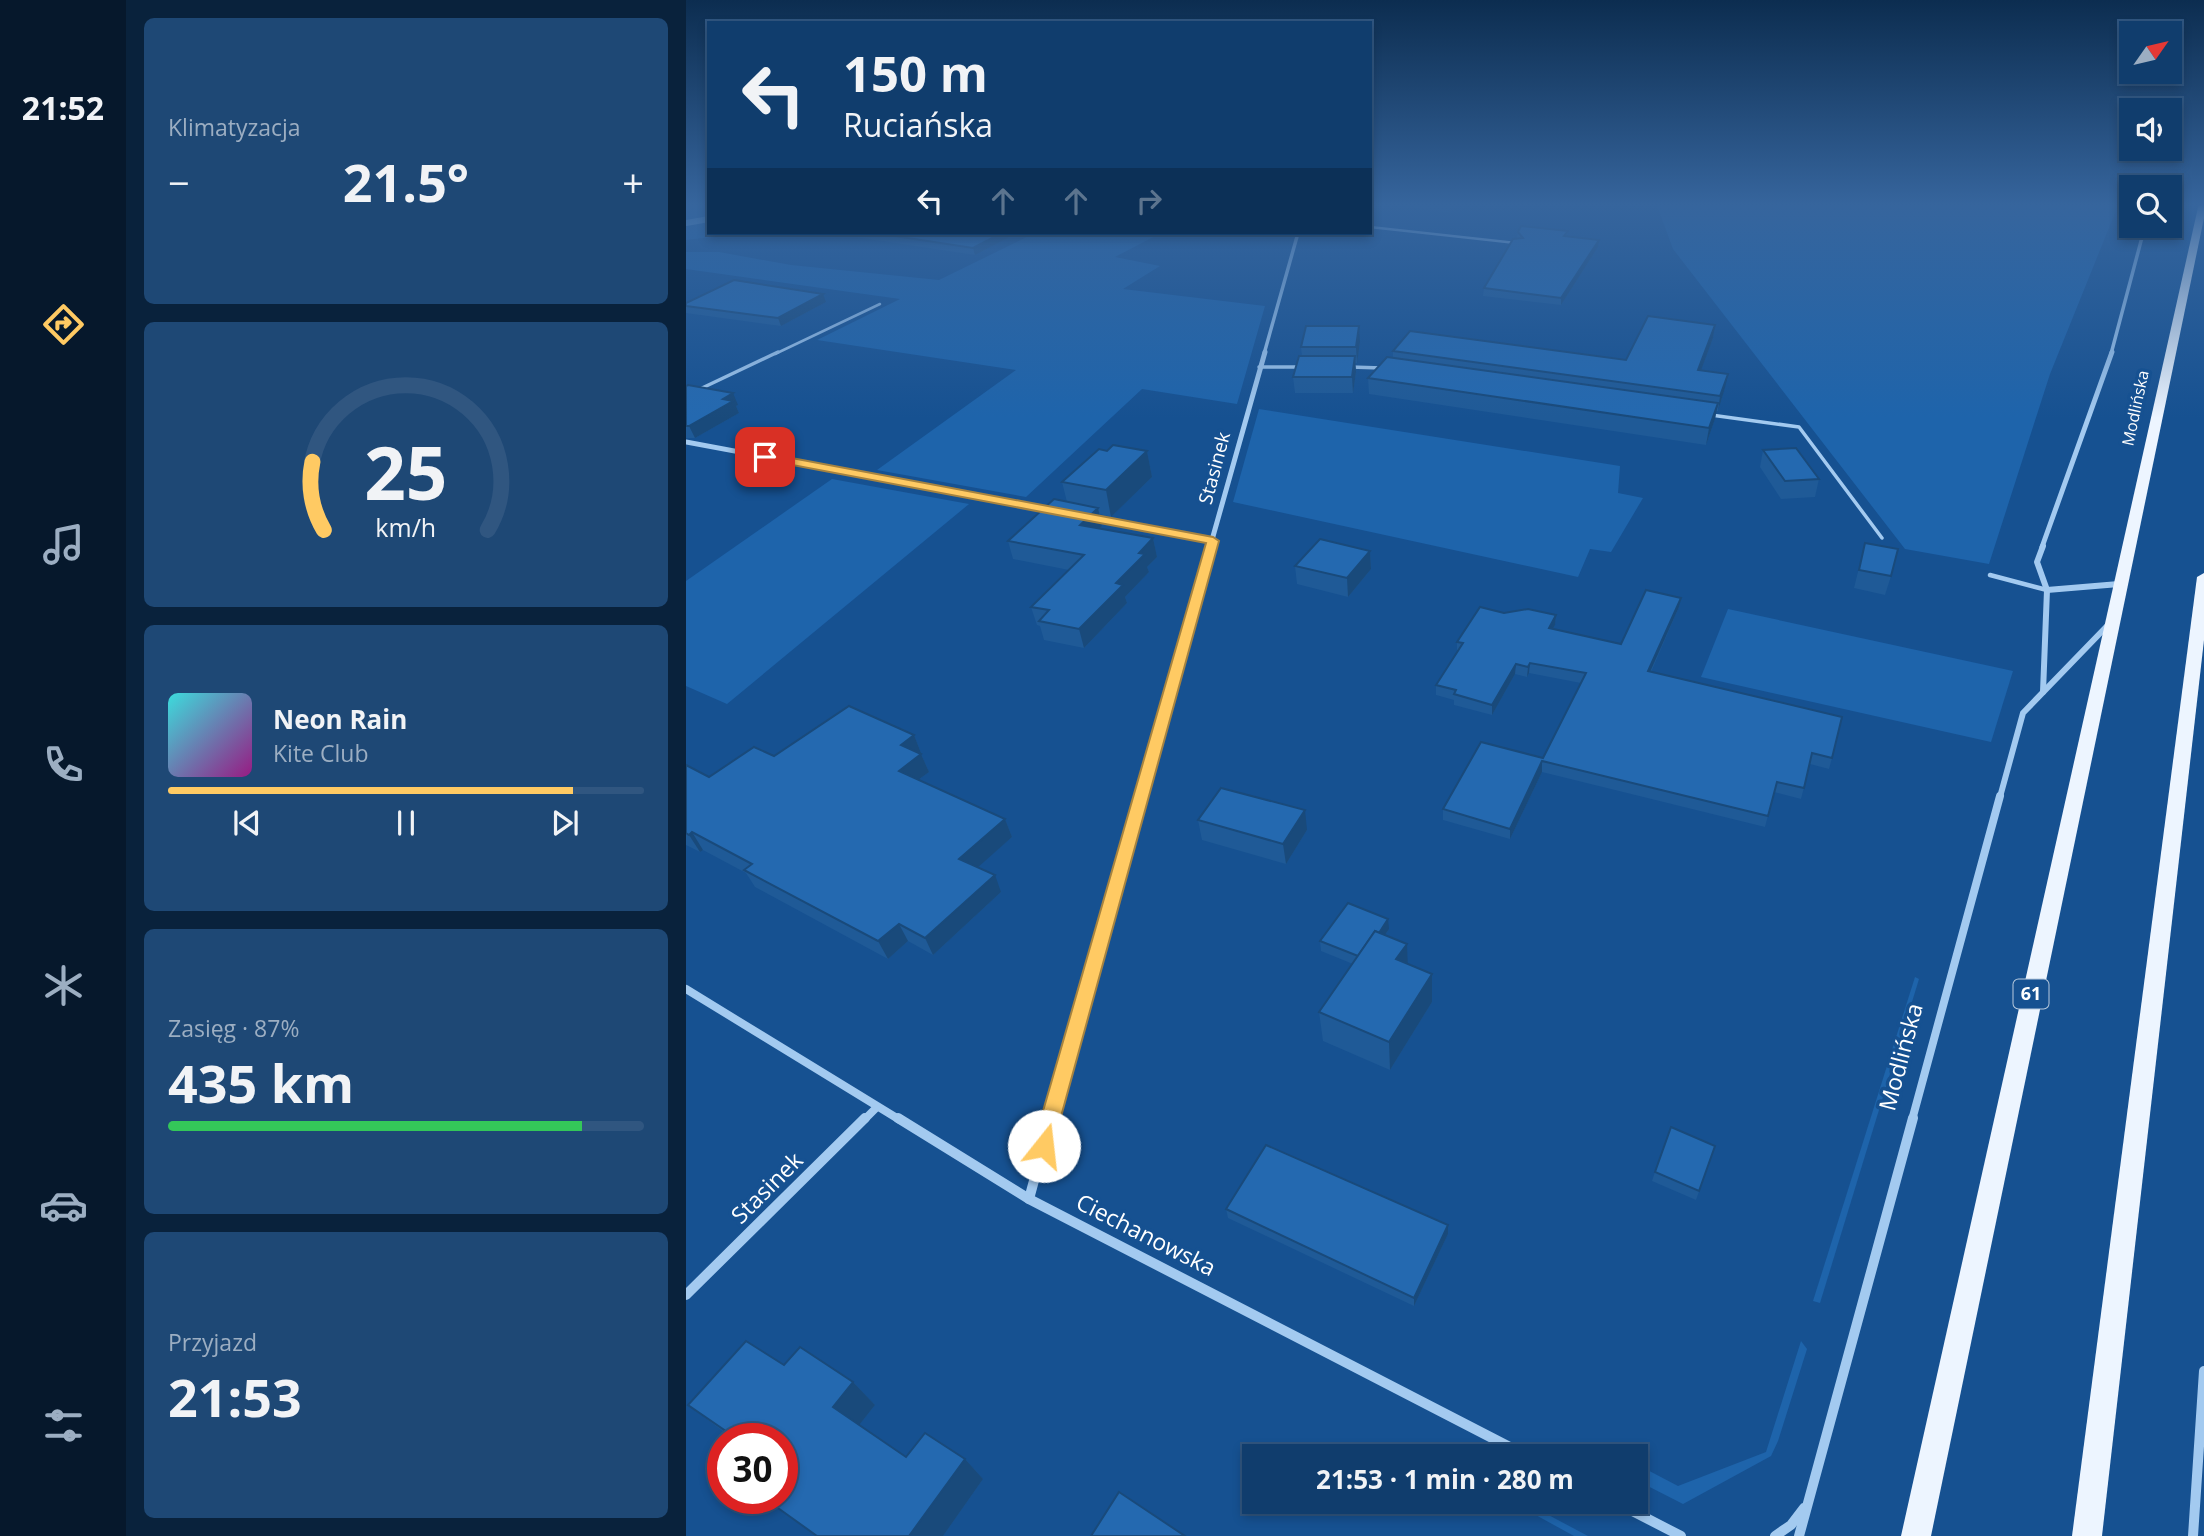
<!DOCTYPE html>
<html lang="pl">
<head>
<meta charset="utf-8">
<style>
  :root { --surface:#103d6d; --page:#1e4875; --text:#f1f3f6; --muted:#9caec2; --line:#305680; --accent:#ffca63 }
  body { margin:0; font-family:"Open Sans",sans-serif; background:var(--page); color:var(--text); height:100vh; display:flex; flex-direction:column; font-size:26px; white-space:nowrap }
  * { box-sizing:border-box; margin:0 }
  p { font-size:23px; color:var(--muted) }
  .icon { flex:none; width:38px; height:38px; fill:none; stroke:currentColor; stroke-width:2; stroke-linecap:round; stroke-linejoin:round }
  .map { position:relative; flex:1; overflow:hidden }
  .side { display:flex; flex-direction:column; gap:18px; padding:18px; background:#09223c; width:560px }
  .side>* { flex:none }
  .banner { position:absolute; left:21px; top:21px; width:665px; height:214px; border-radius:0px; box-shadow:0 4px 10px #0003,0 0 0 2px var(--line); background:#103d6d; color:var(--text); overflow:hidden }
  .needle { width:46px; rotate:56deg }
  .controls { position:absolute; left:1433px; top:21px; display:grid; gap:14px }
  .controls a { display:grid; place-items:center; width:63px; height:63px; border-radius:0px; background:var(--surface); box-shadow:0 4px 10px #0003,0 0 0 2px var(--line); font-size:35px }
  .speed { position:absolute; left:21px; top:1423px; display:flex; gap:14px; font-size:35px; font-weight:700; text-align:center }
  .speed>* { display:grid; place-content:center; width:91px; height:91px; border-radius:50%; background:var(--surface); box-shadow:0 4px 10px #0003,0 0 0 2px var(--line); line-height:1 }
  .speed .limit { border:10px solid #d22; background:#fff; color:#111 }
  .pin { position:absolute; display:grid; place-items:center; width:60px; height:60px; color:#fff; margin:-30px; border-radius:14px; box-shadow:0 4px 10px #0006 }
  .me { position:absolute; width:77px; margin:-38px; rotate:16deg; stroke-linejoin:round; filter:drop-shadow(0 0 5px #0008) }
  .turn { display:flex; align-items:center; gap:24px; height:147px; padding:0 21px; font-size:32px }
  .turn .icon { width:91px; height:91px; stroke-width:2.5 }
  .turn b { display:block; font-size:49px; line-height:60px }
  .lanes { display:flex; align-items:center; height:66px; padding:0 21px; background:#0003; justify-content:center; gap:35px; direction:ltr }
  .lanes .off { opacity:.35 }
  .big { font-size:52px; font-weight:700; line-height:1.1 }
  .side .card { flex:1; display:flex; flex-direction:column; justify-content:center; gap:10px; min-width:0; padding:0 24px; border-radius:10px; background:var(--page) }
  .side .dial { align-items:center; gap:0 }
  .dial svg { height:182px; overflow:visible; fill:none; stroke:var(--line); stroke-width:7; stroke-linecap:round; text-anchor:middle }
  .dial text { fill:var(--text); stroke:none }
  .song { display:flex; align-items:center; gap:21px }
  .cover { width:84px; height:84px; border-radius:10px; background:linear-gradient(135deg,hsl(180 70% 55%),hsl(310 70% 35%)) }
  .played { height:7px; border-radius:4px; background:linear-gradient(90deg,var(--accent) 85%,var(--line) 85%) }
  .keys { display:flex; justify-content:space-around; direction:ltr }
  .heat { display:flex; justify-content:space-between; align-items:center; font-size:38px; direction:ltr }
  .charge { height:10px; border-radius:5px; background:linear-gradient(90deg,#34c759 87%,var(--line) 0) }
  .trip { position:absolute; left:556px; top:1444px; width:406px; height:70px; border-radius:0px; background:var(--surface); box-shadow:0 4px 10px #0003,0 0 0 2px var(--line); font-weight:700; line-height:70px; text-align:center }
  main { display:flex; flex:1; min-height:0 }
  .dock { display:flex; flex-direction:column; width:126px; justify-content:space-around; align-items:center; background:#06182c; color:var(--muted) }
  .dock .icon { width:49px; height:49px }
  .dock .current { color:var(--accent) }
  .dock b { font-size:32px; color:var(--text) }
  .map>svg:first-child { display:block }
  .green { fill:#1e64ab }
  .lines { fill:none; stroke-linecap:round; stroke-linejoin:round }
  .stream { stroke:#95c6f3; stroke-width:6 }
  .service-far2 { stroke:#a3caf0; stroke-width:2.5 }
  .service-far1 { stroke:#a3caf0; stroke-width:3.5 }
  .service { stroke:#a3caf0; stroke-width:4.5 }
  .minor-far4 { stroke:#a3caf0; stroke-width:3.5 }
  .minor-far3 { stroke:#a3caf0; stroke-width:5 }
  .minor-far2 { stroke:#a3caf0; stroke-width:6 }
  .minor-far1 { stroke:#a3caf0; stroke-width:8 }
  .minor { stroke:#a3caf0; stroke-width:10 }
  .primary { fill:#edf5ff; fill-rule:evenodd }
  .wall { fill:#1f5a97 }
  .shaded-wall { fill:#194a7b }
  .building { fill:#2469b0; stroke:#194a7b; stroke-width:2 }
  .route { fill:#ffca63; stroke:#a68340; stroke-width:2 }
  .labels { text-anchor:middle; stroke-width:7; stroke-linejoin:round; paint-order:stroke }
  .far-street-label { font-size:16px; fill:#fff; stroke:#165191 }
  .shield { fill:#165191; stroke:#b9cbde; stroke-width:2 }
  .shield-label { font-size:18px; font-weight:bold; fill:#fff }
  .street-label { font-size:19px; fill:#fff; stroke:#165191 }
  .near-street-label { font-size:23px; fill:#fff; stroke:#165191 }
</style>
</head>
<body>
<main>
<nav class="dock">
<b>21:52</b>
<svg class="icon current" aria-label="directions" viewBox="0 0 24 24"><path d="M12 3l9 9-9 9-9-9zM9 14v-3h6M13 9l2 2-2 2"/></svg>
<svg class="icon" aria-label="music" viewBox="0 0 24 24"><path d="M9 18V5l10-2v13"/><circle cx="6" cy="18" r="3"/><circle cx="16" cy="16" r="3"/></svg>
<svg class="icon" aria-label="phone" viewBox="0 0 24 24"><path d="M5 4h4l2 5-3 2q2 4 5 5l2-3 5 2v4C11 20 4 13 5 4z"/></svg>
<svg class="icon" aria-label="climate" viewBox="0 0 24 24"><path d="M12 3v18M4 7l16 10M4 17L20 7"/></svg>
<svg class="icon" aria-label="car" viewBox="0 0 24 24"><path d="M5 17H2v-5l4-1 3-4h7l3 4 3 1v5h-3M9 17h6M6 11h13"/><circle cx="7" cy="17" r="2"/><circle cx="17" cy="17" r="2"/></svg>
<svg class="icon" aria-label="filters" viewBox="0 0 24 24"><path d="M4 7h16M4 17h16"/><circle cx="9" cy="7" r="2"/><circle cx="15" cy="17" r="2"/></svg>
</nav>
<section class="side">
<div class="card"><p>Klimatyzacja</p>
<div class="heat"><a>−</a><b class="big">21.5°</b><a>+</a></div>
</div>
<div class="card dial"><svg viewBox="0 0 100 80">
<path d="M14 69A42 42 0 1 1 86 69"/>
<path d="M14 69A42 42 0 0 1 9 39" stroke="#ffca63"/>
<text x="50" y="56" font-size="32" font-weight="700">25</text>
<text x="50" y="72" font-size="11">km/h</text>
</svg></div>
<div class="card">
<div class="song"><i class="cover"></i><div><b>Neon Rain</b><p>Kite Club</p></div></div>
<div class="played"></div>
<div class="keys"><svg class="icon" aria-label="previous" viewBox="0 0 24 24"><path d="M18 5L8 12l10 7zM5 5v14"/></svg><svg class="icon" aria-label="pause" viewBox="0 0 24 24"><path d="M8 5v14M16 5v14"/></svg><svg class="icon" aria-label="next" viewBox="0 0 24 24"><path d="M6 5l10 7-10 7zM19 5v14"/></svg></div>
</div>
<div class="card"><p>Zasięg · 87%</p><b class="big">435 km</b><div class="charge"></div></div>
<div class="card"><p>Przyjazd</p><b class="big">21:53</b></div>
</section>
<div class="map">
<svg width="1518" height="1536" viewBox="0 0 1518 1536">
  <rect width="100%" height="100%" fill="#165191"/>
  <!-- green -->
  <g class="green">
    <path d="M 0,203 L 23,203 L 23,233 L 61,233 L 0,240 Z"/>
    <path d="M 970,203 L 1438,203 L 1433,203 L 1364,374 L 1303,564 L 1219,549 L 987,249 Z"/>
    <path d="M 349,233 L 475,233 L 429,257 L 474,266 L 437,289 L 579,306 L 551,404 L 456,389 L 340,497 L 191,470 L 330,370 L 131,340 L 214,299 L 0,269 L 0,252 L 33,252 L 105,265 L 253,280 Z"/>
    <path d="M 573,409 L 934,466 L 932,493 L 957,498 L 925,552 L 904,549 L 892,577 L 547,502 Z"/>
    <path d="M 146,479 L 283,504 L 41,704 L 0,686 L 0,581 Z"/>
    <path d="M 1042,609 L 1327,671 L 1305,742 L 1015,677 Z"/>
    <path d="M 1229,977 L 1233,979 L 1134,1303 L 1127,1301 Z"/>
    <path d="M 1115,1341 L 1121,1349 L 1092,1441 L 1085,1456 L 997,1504 L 950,1480 L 950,1464 L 992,1486 L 1080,1452 Z"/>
    <path d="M 826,1502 L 838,1502 L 902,1536 L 888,1536 Z"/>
  </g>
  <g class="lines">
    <!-- stream -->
    <path class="stream" d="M 0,223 L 23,219"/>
    <!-- service-far2 -->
    <g class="service-far2">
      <path d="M 684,227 L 830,243"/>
      <path d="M 89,354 L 194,304"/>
    </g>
    <!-- service-far1 -->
    <g class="service-far1">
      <path d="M 573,367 L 616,367"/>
      <path d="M 664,367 L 696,368"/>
      <path d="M 14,389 L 92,352"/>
      <path d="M 1025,415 L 1113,427 L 1196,538"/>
    </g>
    <!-- service -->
    <path class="service" d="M 1304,575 L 1361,590"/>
    <!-- minor-far4 -->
    <g class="minor-far4">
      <path d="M 578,354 L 612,233"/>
      <path d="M 1425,354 L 1459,226"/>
    </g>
    <!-- minor-far3 -->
    <g class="minor-far3">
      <path d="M 0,442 L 365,510"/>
      <path d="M 407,518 L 527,541"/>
      <path d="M 524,547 L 579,352"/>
      <path d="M 1356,547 L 1426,352"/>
    </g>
    <!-- minor-far2 -->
    <g class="minor-far2">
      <path d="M 1357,546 L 1351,562 L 1361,590 L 1357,692"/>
      <path d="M 1361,590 L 1433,584"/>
      <path d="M 455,797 L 525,546"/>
      <path d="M 1314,797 L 1337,713 L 1424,623"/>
    </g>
    <!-- minor-far1 -->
    <g class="minor-far1">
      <path d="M 0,989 L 214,1120"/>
      <path d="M 178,1120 L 190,1108"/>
      <path d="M 365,1120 L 455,796"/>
      <path d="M 1226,1120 L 1314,796"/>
    </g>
    <!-- minor -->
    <g class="minor">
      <path d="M 212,1118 L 343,1199 L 841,1456"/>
      <path d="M 343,1199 L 365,1118"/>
      <path d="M 0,1295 L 179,1118"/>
      <path d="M 929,1502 L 995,1536"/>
      <path d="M 1089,1536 L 1105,1525 L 1118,1508"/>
      <path d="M 1113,1536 L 1227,1118"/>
      <path d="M 1507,1536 L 1518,1371"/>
    </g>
    <!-- primary -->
    <g class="primary">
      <path d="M 1513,203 L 1518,203 L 1518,218 L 1245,1536 L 1215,1536 Z"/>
      <path d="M 1518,573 L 1518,640 L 1416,1536 L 1386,1536 L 1511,577 Z"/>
    </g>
  </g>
  <!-- wall -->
  <g class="wall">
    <path d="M 708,203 L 767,203 L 765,213 L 708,205 Z"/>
    <path d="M 882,231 L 881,237 L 913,240 L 912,247 L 875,305 L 797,296 L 798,288 L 831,238 L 832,232 Z"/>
    <path d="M 155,233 L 331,233 L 289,255 L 156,235 Z"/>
    <path d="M 140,302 L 95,326 L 0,313 L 0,303 Z"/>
    <path d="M 1029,325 L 1027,338 L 1015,370 L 1039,388 L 1032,411 L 1030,411 L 1029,419 L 1020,445 L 683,394 L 682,378 L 707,358 L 707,351 L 940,360 Z"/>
    <path d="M 674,342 L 671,363 L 669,363 L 670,372 L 667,393 L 609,393 L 607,377 L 616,356 L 615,347 Z"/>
    <path d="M 0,386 L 52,405 L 50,406 L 53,413 L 9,438 L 0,438 Z"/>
    <path d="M 1077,450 L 1133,479 L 1129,497 L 1095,499 L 1074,467 Z"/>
    <path d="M 421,451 L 461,451 L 466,477 L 425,517 L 414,514 L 416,526 L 413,529 L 467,538 L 471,557 L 461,567 L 463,572 L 439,597 L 441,603 L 398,648 L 358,640 L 354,626 L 351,625 L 345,607 L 383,570 L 327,559 L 322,541 L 381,502 L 376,482 Z"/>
    <path d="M 1179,543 L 1205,576 L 1199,595 L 1168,588 Z"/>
    <path d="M 684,551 L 685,569 L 662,597 L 611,584 L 609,566 Z"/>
    <path d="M 995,598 L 993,607 L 965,672 L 1146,758 L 1143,769 L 1124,764 L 1115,799 L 1088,792 L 1079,827 L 856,772 L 824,839 L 757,820 L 757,809 L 857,758 L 895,683 L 843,673 L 841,677 L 829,674 L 806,715 L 768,705 L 768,700 L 750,695 L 750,685 L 771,652 L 771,642 L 818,613 L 870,615 L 869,625 L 867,629 L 935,644 Z"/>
    <path d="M 228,735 L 235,753 L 234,754 L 235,754 L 243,772 L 232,780 L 319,819 L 326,837 L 291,867 L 315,892 L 247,955 L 222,941 L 202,959 L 69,887 L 60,873 L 17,850 L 14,852 L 0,845 L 0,765 L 23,777 L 88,756 Z"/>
    <path d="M 512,820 L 621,830 L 600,864 L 516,840 Z"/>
    <path d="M 703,929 L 699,935 L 721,964 L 746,1002 L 704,1070 L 637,1041 L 633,1012 L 667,964 L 635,951 L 634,941 Z"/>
    <path d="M 1029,1146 L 1010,1200 L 966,1181 L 969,1172 Z"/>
    <path d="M 540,1209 L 762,1225 L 762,1234 L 728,1306 L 542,1218 Z"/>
    <path d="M 98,1365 L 167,1382 L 189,1405 L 173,1425 L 220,1457 L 279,1459 L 297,1479 L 257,1536 L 130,1536 L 77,1498 L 96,1498 L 96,1438 L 46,1438 L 2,1405 Z"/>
  </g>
  <!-- shaded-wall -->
  <g class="shaded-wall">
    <path d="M 316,233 L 331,233 L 289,255 L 287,248 Z"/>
    <path d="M 913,240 L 912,247 L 875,305 L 875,298 Z"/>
    <path d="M 137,294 L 140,302 L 95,326 L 92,318 Z"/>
    <path d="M 1029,325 L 1027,338 L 1010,384 L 1012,370 Z"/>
    <path d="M 673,326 L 674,342 L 671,363 L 670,347 Z"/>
    <path d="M 669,356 L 670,372 L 667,393 L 666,377 Z"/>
    <path d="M 1042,374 L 1039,388 L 1032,411 L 1034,396 Z"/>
    <path d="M 47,393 L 52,405 L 50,406 L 53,413 L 9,438 L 3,426 L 37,399 Z"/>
    <path d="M 1032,403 L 1029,419 L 1020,445 L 1023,428 Z"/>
    <path d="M 461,451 L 466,477 L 425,517 L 420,490 Z"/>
    <path d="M 412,508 L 416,526 L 398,543 L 394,525 Z"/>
    <path d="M 467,538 L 471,557 L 461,567 L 463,572 L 439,597 L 441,603 L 398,648 L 393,629 L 430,583 L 453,553 Z"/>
    <path d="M 684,551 L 685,569 L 662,597 L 661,578 Z"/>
    <path d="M 995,598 L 993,607 L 960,681 L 962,671 Z"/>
    <path d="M 870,615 L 869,625 L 862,638 L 863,628 Z"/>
    <path d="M 844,663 L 843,673 L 841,677 L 842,667 Z"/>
    <path d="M 830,664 L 829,674 L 806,715 L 806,705 Z"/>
    <path d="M 228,735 L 235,753 L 223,762 L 215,745 Z"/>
    <path d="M 235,754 L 243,772 L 221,788 L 213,771 Z"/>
    <path d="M 856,761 L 856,772 L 824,839 L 824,829 Z"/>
    <path d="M 619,810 L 621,830 L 600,864 L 597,844 Z"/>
    <path d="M 319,819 L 326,837 L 281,877 L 273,859 Z"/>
    <path d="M 6,832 L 17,850 L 14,852 L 3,835 Z"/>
    <path d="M 309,875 L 315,892 L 247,955 L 239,938 Z"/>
    <path d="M 702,919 L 703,929 L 676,968 L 676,958 Z"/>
    <path d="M 213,924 L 222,941 L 202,959 L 192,941 Z"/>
    <path d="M 721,944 L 722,972 L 710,959 Z"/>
    <path d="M 746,974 L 746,1002 L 704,1070 L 703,1042 Z"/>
    <path d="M 762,1225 L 762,1234 L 728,1306 L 728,1298 Z"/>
    <path d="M 167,1382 L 189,1405 L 170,1429 L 147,1407 Z"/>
    <path d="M 279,1459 L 297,1479 L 257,1536 L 223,1536 Z"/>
  </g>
  <!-- building -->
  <g class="building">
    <path d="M 835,226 L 882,231 L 878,236 L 913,240 L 875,298 L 798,288 L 827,239 L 837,238 L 832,232 Z"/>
    <path d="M 189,233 L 316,233 L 287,248 Z"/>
    <path d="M 48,280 L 137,294 L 92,318 L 0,306 L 0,303 Z"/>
    <path d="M 962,316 L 1029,325 L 1012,370 L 1042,374 L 1034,396 L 707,351 L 724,331 L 940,360 Z"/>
    <path d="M 620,326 L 673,326 L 670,347 L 615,347 Z"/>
    <path d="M 613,356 L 669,356 L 666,377 L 607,377 Z"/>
    <path d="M 701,357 L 1032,403 L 1023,428 L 682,378 Z"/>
    <path d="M 2,385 L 47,393 L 37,399 L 47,401 L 3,426 L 0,426 L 0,386 Z"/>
    <path d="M 427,445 L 461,451 L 420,490 L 376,482 L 413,449 L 421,451 Z"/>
    <path d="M 1110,448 L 1133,479 L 1099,481 L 1077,450 Z"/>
    <path d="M 368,499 L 412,508 L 394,525 L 467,538 L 453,553 L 459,554 L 430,583 L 437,585 L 393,629 L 353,621 L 363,610 L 345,607 L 398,555 L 322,541 Z"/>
    <path d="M 634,539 L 684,551 L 661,578 L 609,566 Z"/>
    <path d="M 1179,543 L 1212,549 L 1205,576 L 1173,570 Z"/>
    <path d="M 960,590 L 995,598 L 962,671 L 1156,717 L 1146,758 L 1126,753 L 1118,788 L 1091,782 L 1082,816 L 856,761 L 824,829 L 757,809 L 795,742 L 857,758 L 900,673 L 844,663 L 842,667 L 830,664 L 806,705 L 768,694 L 770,690 L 750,685 L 777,643 L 771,642 L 794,607 L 818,613 L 842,609 L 870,615 L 863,628 L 935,644 Z"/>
    <path d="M 163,706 L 228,735 L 215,745 L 235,754 L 213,771 L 319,819 L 273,859 L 309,875 L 239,938 L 213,924 L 192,941 L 58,870 L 66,864 L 6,832 L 3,835 L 0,833 L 0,765 L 23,777 L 68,747 L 88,756 Z"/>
    <path d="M 535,788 L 619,810 L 597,844 L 512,820 Z"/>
    <path d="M 662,903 L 702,919 L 693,933 L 689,931 L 672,956 L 634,941 Z"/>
    <path d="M 689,931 L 721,944 L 710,959 L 746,974 L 703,1042 L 633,1012 Z"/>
    <path d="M 985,1127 L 1029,1146 L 1013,1191 L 969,1172 Z"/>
    <path d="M 580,1145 L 762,1225 L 728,1298 L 540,1209 Z"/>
    <path d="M 60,1341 L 98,1365 L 114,1347 L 167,1382 L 147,1407 L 220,1457 L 239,1433 L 279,1459 L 223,1536 L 131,1536 L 78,1498 L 96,1498 L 96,1438 L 50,1438 L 2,1405 Z"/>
    <path d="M 433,1492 L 499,1536 L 405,1536 Z"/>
  </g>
  <!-- sky -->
  <linearGradient id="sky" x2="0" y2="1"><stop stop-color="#0c2d50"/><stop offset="0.49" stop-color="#36659d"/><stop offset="1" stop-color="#36659d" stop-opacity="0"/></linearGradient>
  <rect width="1518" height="418" fill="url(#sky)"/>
  <!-- route -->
  <path class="route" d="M 79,453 L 527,537 L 533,541 L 365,1153 L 358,1156 L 350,1153 L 347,1146 L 520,543 L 75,459 L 75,454 Z"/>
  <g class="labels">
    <!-- far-street labels -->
    <g class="far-street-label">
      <text transform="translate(1449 408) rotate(-78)" y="6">Modlińska</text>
    </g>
    <!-- shield labels -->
    <rect class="shield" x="1327.5" y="979.5" width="35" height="29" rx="5"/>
    <g class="shield-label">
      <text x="1345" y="1000">61</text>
    </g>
    <!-- street labels -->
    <g class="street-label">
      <text transform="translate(528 468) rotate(-75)" y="7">Stasinek</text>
    </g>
    <!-- near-street labels -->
    <g class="near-street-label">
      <text transform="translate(1215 1057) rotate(-75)" y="8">Modlińska</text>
      <text transform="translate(81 1188) rotate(-45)" y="8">Stasinek</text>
      <text transform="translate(460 1235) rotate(27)" y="8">Ciechanowska</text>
    </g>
  </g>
</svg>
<div class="controls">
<a><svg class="needle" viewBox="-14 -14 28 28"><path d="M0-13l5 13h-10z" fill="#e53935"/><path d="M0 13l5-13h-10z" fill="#9caec2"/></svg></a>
<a><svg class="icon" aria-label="sound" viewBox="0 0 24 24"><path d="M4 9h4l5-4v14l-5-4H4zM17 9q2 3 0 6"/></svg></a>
<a><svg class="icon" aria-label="search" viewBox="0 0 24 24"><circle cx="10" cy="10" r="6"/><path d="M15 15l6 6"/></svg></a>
</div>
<div class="speed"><div class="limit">30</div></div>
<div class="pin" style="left:79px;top:457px;background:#d93025"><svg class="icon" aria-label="arrive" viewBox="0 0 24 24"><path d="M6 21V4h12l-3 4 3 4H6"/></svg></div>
<svg class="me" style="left:358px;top:1146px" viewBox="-20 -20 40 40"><circle r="19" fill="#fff"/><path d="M0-13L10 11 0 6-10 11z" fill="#ffca63"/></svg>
<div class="trip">21:53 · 1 min · 280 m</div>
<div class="banner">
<div class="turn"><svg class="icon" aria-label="left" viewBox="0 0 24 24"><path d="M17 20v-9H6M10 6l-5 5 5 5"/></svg><div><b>150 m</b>Ruciańska</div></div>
<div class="lanes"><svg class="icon" aria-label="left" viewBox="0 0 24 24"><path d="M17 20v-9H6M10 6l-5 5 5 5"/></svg><svg class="icon off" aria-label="ahead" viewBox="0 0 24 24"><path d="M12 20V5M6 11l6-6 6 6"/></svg><svg class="icon off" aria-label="ahead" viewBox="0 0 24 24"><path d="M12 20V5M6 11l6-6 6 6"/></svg><svg class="icon off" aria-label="right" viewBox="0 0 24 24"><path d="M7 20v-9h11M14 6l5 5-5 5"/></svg></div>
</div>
</div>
</main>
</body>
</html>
